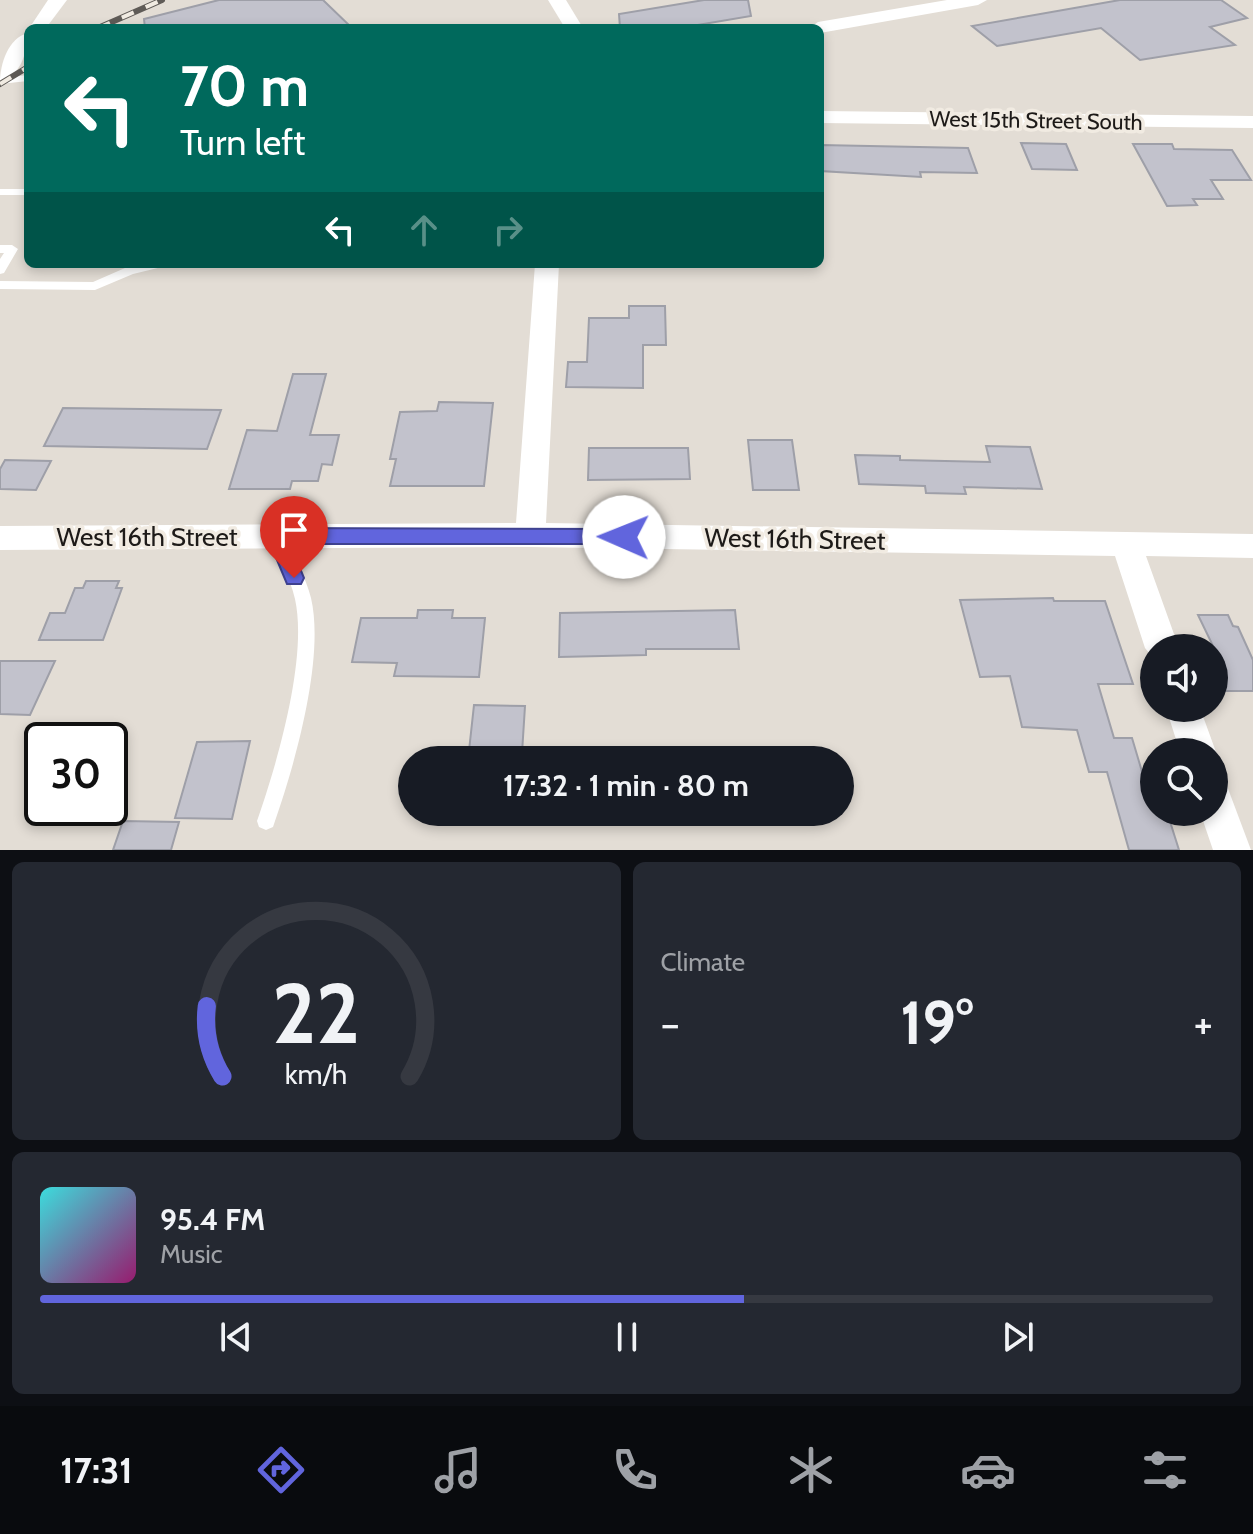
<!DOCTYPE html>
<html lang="en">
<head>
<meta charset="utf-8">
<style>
  :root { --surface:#171b24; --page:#242831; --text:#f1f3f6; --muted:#9ea1a6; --line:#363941; --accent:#6165dd }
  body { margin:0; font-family:Cabin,sans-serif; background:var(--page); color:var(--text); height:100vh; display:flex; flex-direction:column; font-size:30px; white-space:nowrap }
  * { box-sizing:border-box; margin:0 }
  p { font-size:26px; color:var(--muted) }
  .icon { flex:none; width:44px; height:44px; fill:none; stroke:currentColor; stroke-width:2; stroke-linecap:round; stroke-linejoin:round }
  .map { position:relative; height:850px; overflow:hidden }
  .drawer { display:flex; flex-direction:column; gap:12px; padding:12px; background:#0d0f14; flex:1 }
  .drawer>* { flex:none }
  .banner { position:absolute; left:24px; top:24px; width:800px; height:244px; border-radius:12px; box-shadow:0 4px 12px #0003; background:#00695c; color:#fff; overflow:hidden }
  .buttons { position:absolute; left:1140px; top:634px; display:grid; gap:16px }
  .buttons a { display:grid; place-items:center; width:88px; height:88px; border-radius:50%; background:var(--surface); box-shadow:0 4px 12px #0003; font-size:40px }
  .speed { position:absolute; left:24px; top:722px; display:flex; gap:16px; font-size:40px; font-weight:700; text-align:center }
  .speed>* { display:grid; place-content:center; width:104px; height:104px; border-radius:50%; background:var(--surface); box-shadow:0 4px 12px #0003; line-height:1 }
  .speed .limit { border:4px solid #111; border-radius:12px; background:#fff; color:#111 }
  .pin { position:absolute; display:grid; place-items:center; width:68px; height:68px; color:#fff; margin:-82px -34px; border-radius:50% 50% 50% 0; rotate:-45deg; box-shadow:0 0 8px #0007 }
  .pin .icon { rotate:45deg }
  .me { position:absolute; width:88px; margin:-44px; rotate:271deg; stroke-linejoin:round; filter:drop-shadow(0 0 6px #0008) }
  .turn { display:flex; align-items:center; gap:28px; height:168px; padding:0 24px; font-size:36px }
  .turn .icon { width:104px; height:104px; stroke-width:2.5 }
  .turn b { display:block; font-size:56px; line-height:68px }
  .lanes { display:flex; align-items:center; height:76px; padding:0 24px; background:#0003; justify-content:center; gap:40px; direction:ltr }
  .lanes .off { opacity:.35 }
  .big { font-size:60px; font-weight:700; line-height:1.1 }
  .drawer .tile { flex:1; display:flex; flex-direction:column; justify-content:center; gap:12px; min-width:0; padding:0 28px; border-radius:12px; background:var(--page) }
  .drawer .dial { align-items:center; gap:0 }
  .dial svg { height:208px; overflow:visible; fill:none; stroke:var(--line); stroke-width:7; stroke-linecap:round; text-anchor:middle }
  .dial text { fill:var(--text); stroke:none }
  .song { display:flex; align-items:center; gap:24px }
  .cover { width:96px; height:96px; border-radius:12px; background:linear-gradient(135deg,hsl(180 70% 55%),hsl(320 70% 35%)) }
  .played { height:8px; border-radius:4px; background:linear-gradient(90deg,var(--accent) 60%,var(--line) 60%) }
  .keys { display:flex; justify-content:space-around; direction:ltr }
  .heat { display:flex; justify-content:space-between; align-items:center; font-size:44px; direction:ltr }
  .drawer .tiles { flex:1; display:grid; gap:12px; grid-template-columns:1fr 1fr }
  .tile:last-child { grid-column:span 2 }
  .trip { position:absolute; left:398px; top:746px; width:456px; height:80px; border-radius:40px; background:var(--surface); box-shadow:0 4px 12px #0003; font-weight:700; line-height:80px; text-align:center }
  .dock { display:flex; height:128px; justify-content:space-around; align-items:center; background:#090b0e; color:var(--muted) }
  .dock .icon { width:56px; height:56px }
  .dock .current { color:var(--accent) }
  .dock b { font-size:36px; color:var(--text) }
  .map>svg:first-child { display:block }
  .building { fill:#c2c2cc; stroke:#9e9fa8; stroke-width:2 }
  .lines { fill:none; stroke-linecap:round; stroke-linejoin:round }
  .service { fill:#fff; fill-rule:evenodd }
  .minor { fill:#fff; fill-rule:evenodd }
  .rail-casing { stroke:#5f5b57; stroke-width:6 }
  .rail { stroke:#f1ebe2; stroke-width:4; stroke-dasharray:13; stroke-linecap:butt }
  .route { fill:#6165dd; stroke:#3f4290; stroke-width:2 }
  .labels { text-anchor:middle; stroke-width:7; stroke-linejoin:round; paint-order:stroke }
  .far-street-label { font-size:22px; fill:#1d1a18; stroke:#f1ebe2 }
  .street-label { font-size:26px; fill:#1d1a18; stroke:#f1ebe2 }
</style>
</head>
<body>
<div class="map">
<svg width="1253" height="850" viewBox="0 0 1253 850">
  <rect width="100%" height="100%" fill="#e3ddd5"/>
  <!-- building -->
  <g class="building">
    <path d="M 219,0 L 323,0 L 352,28 L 145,28 L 144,19 Z"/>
    <path d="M 704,0 L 748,0 L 751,16 L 680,28 L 620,28 L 619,14 Z"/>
    <path d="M 1120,0 L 1221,0 L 1247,18 L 1210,27 L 1235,45 L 1140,60 L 1101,28 L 997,46 L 972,26 Z"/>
    <path d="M 1021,143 L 1066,144 L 1077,170 L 1032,169 Z"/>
    <path d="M 1133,144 L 1172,144 L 1174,149 L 1232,150 L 1251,180 L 1211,180 L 1223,199 L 1193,199 L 1197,205 L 1167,206 Z"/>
    <path d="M 820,145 L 968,148 L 977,173 L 920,172 L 921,177 L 820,171 Z"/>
    <path d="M 629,306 L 665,306 L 666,345 L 643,345 L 643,388 L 566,387 L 568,362 L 587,362 L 589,318 L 629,318 Z"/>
    <path d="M 293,374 L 326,374 L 310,435 L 339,435 L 332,465 L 322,464 L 318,481 L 292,481 L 290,489 L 229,489 L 247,430 L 277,431 Z"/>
    <path d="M 439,402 L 493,403 L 484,486 L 390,486 L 396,459 L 390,459 L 400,412 L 437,411 Z"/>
    <path d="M 63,408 L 221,410 L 207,449 L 44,446 Z"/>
    <path d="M 748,440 L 792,440 L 799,490 L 753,490 Z"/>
    <path d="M 986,446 L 1030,447 L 1042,489 L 964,487 L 966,494 L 926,493 L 925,486 L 859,484 L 855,455 L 900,456 L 900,460 L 990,462 Z"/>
    <path d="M 589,448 L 688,448 L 690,479 L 588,480 Z"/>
    <path d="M 5,460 L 51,461 L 36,490 L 0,489 L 0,469 Z"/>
    <path d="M 86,581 L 119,581 L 116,588 L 122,588 L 103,640 L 39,640 L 50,613 L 65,613 L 75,588 L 83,588 Z"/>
    <path d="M 1053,598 L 1054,601 L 1105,601 L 1133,684 L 1098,684 L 1114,738 L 1132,738 L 1154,812 L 1167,812 L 1179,850 L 1129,850 L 1107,772 L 1089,772 L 1077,730 L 1022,727 L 1010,676 L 980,677 L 960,600 Z"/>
    <path d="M 418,610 L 453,610 L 452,618 L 485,618 L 479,677 L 394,676 L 397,663 L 352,662 L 361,618 L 417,618 Z"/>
    <path d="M 735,610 L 739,649 L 646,649 L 646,655 L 559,657 L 560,613 Z"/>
    <path d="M 1198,615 L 1228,615 L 1233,626 L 1238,627 L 1253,660 L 1253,691 L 1214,691 L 1214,648 Z"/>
    <path d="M 0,661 L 55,661 L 30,715 L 0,714 Z"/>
    <path d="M 474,705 L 525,706 L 522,753 L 497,754 L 496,760 L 468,760 Z"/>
    <path d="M 250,741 L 232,819 L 175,818 L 197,742 Z"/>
    <path d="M 123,821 L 179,822 L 171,850 L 113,850 Z"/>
  </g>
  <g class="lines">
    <!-- service -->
    <g class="service">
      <path d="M 28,75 L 28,81 L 0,84 L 0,78 Z"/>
      <rect x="0" y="189" width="28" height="6"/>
      <path d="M 0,245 L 12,245 L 18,249 L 4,273 L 0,274 L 0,259 L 4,253 L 0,253 Z"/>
      <path d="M 142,264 L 164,264 L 162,267 L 133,274 L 95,290 L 0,289 L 0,281 L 93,282 L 125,268 Z"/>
      <path d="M 277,530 L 282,532 L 285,536 C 293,556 306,577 311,598 C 325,658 295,764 275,821 L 273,827 L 266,830 L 259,827 L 257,821 C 277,764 308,658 295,599 C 290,577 278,556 269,536 L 272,532 Z"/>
    </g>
    <!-- minor -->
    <g class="minor">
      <path d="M 48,0 L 67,0 L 46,28 L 28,30 Z"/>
      <path d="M 548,0 L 566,0 L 583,28 L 565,28 Z"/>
      <path d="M 947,0 L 987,0 L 978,5 L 820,33 L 820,28 L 809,28 L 818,22 Z"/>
      <path d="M 28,33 C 28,51 20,77 0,82 C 0,64 8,38 28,33 Z"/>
      <path d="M 820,111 L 1253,116 L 1253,128 L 820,123 Z"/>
      <path d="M 535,264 L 559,264 L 546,523 L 1253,534 L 1253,558 L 1146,556 L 1179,648 L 1154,648 L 1154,659 L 1145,648 L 1115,556 L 530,547 L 0,550 L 0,526 L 516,523 Z"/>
      <path d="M 1166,708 L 1200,708 L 1216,752 L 1214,756 L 1214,752 L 1180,752 Z"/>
      <path d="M 1214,781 L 1227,786 L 1251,850 L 1213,850 L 1200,812 L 1214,812 Z"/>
    </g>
    <defs>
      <g id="rail">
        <path d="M 98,28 L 162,0"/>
        <path d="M 0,84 L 28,67"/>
      </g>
    </defs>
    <!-- rail casing -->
    <use href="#rail" class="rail-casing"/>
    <!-- rail -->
    <use href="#rail" class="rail"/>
  </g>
  <!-- route -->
  <path class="route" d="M 277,528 L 624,529 L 631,531 L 634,537 L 631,542 L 624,544 L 290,544 L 304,578 L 301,584 L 287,584 L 267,536 L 270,531 Z"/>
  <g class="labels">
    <!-- far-street labels -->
    <g class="far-street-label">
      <text transform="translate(1036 120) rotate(1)" y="8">West 15th Street South</text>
    </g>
    <!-- street labels -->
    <g class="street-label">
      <text x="147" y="546">West 16th Street</text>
      <text transform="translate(795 539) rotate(1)" y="9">West 16th Street</text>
    </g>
  </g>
</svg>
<div class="buttons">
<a><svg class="icon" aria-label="sound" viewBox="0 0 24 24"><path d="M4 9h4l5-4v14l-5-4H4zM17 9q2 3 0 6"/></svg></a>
<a><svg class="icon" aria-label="search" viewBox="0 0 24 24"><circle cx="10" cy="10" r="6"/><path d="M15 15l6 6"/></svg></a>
</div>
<div class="speed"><div class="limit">30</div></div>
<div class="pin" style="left:294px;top:578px;background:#d93025"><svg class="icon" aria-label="arrive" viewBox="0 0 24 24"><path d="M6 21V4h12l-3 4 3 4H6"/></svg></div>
<svg class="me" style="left:624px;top:537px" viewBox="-20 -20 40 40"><circle r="19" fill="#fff"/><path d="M0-13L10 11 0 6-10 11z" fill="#6165dd"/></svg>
<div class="trip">17:32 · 1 min · 80 m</div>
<div class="banner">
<div class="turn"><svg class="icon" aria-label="left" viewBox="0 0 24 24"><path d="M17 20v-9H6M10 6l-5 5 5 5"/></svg><div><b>70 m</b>Turn left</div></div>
<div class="lanes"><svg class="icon" aria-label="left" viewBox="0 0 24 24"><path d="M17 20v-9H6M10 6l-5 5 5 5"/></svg><svg class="icon off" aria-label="ahead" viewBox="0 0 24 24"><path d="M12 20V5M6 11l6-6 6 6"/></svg><svg class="icon off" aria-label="right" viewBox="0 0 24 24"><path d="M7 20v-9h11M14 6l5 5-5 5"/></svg></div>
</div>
</div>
<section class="drawer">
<div class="tiles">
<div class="tile dial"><svg viewBox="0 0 100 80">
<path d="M14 69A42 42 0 1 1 86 69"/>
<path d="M14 69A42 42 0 0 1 8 42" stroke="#6165dd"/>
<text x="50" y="56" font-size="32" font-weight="700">22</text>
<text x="50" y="72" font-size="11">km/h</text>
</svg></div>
<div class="tile"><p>Climate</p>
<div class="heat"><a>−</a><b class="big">19°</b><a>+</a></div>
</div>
<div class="tile">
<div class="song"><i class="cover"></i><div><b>95.4 FM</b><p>Music</p></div></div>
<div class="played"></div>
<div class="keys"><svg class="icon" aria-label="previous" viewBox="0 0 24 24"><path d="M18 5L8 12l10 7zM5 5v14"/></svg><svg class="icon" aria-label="pause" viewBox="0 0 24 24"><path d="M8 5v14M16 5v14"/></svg><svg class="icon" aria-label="next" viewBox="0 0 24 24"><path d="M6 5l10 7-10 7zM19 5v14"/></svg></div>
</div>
</div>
</section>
<nav class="dock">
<b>17:31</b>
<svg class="icon current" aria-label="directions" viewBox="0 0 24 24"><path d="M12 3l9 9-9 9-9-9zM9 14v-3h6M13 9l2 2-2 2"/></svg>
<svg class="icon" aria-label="music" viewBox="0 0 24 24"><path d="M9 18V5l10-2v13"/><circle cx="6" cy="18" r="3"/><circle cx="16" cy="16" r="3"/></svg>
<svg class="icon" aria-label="phone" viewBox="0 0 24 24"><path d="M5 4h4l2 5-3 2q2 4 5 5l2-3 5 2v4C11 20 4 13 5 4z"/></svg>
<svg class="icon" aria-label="climate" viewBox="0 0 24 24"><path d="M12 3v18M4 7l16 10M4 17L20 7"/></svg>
<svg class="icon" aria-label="car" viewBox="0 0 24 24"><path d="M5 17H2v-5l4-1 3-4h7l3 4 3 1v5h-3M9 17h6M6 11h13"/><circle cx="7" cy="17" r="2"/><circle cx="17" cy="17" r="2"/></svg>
<svg class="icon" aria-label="filters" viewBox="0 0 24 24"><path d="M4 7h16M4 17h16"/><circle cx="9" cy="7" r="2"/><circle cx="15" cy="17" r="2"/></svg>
</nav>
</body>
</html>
